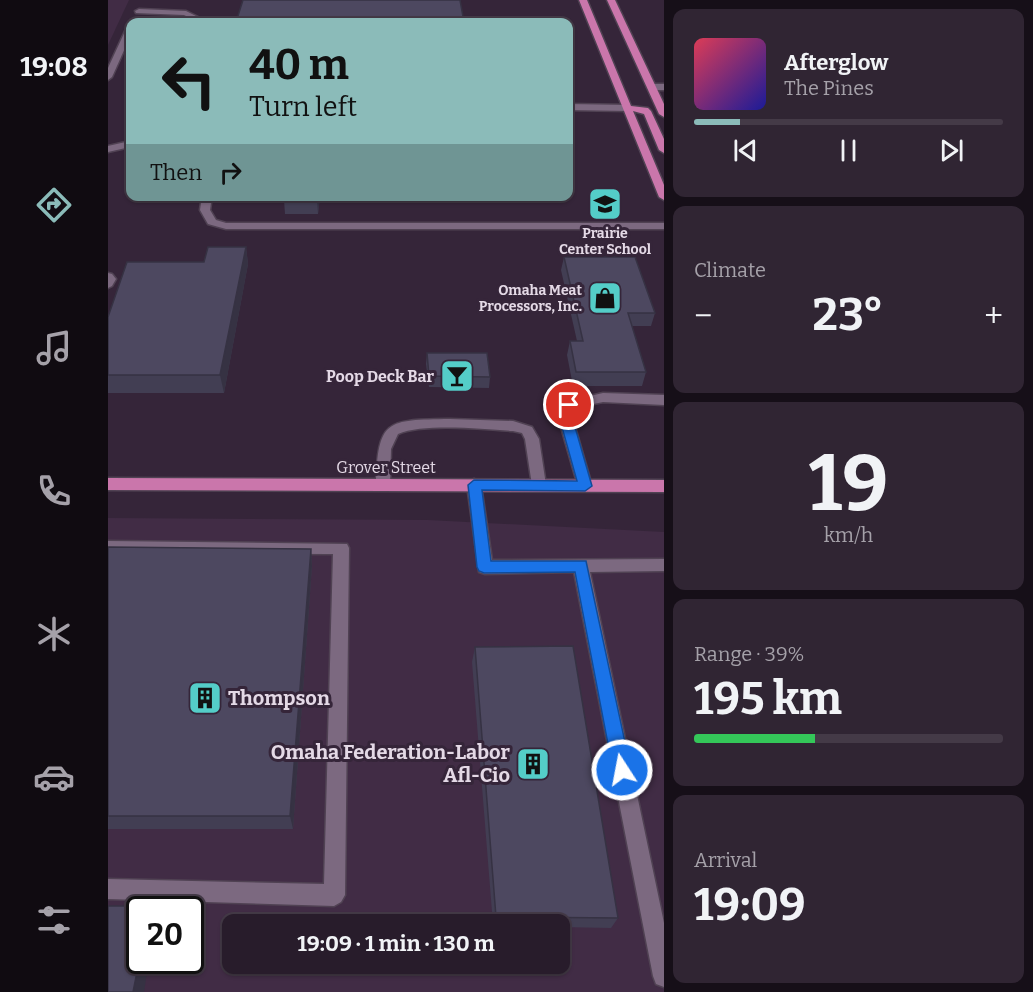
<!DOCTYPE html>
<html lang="en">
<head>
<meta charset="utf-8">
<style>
  :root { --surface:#281c2b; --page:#302533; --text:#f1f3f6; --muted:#a5a1a9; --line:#443a47; --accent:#8bbbb9 }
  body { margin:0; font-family:Bitter,serif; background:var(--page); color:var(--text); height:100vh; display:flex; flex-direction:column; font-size:22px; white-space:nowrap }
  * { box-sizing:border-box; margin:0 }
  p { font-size:20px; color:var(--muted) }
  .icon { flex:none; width:33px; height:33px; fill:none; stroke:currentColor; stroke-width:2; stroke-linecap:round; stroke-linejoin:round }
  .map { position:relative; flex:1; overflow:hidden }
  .panel { display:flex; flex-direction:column; gap:9px; padding:9px; background:#160f18; width:369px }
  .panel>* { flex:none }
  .top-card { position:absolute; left:18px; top:18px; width:447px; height:183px; border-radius:12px; box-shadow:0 2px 4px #0004,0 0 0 2px var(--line); background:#8bbbb9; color:#111; overflow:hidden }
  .speed { position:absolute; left:18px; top:896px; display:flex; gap:12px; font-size:30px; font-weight:700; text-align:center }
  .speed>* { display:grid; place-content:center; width:78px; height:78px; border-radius:50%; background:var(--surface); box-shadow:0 2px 4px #0004,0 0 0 2px var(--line); line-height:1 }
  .speed .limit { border:3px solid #111; border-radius:9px; background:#fff; color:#111 }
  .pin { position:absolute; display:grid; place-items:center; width:51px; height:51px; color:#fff; margin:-26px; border:3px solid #fff; border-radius:50%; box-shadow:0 2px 6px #0007 }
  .me { position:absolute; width:66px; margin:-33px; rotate:349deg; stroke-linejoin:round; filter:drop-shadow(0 0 4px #0008) }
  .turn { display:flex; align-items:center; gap:21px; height:126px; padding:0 24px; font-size:27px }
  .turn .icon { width:78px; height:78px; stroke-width:2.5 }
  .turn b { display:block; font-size:42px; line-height:51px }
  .then { display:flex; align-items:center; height:57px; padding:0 24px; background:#0003; gap:12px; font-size:22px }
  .big { font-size:45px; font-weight:700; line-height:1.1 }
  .panel .widget { flex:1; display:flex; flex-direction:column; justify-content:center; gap:9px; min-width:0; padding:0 21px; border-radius:12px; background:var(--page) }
  .panel .dial { align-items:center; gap:0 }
  .dial b { font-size:78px; line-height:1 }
  .song { display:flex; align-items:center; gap:18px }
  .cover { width:72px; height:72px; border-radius:9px; background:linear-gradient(135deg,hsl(350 70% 55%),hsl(240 70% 35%)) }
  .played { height:6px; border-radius:3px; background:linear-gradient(90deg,var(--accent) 15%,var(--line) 15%) }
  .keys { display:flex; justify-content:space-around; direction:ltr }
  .heat { display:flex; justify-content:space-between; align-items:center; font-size:33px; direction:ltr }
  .charge { height:9px; border-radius:4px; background:linear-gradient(90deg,#34c759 39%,var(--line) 0) }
  .trip { position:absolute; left:114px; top:914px; width:348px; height:60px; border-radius:12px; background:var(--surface); box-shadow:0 2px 4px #0004,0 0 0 2px var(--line); font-weight:700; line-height:60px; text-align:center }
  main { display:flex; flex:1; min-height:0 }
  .tab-bar { display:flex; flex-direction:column; width:108px; justify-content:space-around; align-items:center; background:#100b11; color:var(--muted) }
  .tab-bar .icon { width:42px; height:42px }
  .tab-bar .active { color:var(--accent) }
  .tab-bar b { font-size:27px; color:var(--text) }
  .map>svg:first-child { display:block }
  .built { fill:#412c45; fill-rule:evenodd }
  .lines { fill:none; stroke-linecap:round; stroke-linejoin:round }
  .minor-casing { stroke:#504253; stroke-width:3 }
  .major-casing { stroke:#504253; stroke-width:3 }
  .minor { fill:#7c6980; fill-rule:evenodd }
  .major { fill:#ca76ab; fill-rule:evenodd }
  .wall { fill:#423e53 }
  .shaded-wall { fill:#363243 }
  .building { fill:#4d4860; stroke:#363243; stroke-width:1.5 }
  .route { fill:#1a73e8; stroke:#114b97; stroke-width:1.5 }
  .labels { text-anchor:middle; stroke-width:6; stroke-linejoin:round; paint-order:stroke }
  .far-poi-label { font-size:14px; font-weight:bold; fill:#e4d9e6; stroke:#352539 }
  .poi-label { font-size:16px; font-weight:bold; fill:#e4d9e6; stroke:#352539; text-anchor:end }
  .street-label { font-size:16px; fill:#e4d9e6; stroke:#352539 }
  .near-poi-label { font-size:20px; font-weight:bold; fill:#e4d9e6; stroke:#352539; text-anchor:start }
</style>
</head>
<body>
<main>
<nav class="tab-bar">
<b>19:08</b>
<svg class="icon active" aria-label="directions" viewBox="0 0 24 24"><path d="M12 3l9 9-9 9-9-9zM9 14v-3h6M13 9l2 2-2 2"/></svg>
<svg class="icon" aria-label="music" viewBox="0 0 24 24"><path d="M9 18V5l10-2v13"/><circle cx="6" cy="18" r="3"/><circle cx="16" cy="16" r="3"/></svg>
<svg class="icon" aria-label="phone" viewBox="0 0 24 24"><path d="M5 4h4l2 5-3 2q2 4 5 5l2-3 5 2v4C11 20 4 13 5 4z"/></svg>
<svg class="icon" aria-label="climate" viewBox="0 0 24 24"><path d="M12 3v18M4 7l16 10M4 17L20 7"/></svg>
<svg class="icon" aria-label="car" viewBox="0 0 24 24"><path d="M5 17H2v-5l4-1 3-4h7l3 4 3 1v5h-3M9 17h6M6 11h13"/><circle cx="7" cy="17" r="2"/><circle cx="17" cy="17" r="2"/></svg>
<svg class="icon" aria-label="filters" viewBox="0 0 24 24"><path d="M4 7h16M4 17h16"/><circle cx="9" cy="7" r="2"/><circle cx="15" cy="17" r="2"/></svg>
</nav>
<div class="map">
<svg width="556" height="992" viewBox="0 0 556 992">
  <rect width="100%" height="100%" fill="#352539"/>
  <!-- built -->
  <g class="built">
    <path d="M 0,0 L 21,0 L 0,45 Z"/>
    <path d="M 0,518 L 320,520 L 556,532 L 556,992 L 0,992 ZM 32,909 L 82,909 L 82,960 L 32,960 ZM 124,924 L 452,924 L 452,963 L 124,963 Z"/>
  </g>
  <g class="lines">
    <defs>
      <g id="minor">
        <path d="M 31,9 L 78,11 L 92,18 L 91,22 L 83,22 L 84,19 L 76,15 L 28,13 L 27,11 Z"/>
        <path d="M 19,27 L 22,27 L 22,37 L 4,77 L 0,80 L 0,68 Z"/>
        <path d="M 556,84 L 556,90 L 543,90 L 539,87 L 543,84 Z"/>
        <path d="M 460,104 L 520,105 L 525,108 L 520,111 L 460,110 Z"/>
        <path d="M 22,141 L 22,147 L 0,152 L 0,146 Z"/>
        <path d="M 94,196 L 104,196 L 102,210 L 108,220 L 118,223 L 556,223 L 556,229 L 118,229 L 100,224 L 92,210 Z"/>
        <path d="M 0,273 L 4,274 L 8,279 L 4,286 L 0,288 Z"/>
        <path d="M 495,393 L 556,395 L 556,405 L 495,402 L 467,408 L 465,420 L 484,486 L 482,490 L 472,490 L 470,486 L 451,420 L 451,412 L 456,402 Z"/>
        <path d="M 342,419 L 405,421 L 424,427 L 431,439 L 438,485 L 436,489 L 426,489 L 424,485 L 417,439 L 414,433 L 405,431 C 375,429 316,423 290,434 L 283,449 L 282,485 L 280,489 L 270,489 L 268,485 C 270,419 278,420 342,419 Z"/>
        <path d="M 366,479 L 371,481 L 373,485 L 384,560 L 556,559 L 556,571 L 482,572 L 556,923 L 556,987 L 548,984 L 545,976 L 466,572 L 377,574 L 371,572 L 359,485 L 361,481 Z"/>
        <path d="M 0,541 L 239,544 L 241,548 L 237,895 L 233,902 L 226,906 L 0,899 L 0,879 L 216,884 L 225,554 L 0,553 Z"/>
      </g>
      <g id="major">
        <path d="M 471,0 L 479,0 L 523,106 L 540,108 L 543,111 L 556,139 L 556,153 L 551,150 L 536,114 L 525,111 L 556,185 L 556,200 L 551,197 Z"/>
        <path d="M 499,0 L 507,0 L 556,104 L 556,117 L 551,114 Z"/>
        <path d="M 0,478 L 556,480 L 556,492 L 0,490 Z"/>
      </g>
    </defs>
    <!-- minor casing -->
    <use href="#minor" class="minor-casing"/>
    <!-- major casing -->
    <use href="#major" class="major-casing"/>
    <!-- minor -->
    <use href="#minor" class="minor"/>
    <!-- major -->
    <use href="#major" class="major"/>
  </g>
  <!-- wall -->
  <g class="wall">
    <path d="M 212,196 L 210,214 L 177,214 L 176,200 Z"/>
    <path d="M 138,247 L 140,264 L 116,393 L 0,393 L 0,317 L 96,262 Z"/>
    <path d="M 456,257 L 547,313 L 543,326 L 524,326 L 538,372 L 534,386 L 465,386 L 459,355 L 462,341 L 469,341 L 453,270 Z"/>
    <path d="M 319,353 L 382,377 L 381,388 L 321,387 L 318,364 Z"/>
    <path d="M 0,547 L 203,549 L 204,566 L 185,829 L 0,829 Z"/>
    <path d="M 367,647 L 510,918 L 503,928 L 452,927 L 452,924 L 385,924 L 364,662 Z"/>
  </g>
  <!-- shaded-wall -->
  <g class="shaded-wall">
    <path d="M 209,196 L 212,196 L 210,214 L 209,200 Z"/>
    <path d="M 138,247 L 140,264 L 116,393 L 112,375 Z"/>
    <path d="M 203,549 L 204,566 L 185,829 L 182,816 Z"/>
    <path d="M 32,957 L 32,960 L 41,960 L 36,992 L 25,992 Z"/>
  </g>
  <!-- building -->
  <g class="building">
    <path d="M 135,0 L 352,0 L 356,22 L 128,22 Z"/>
    <rect x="176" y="196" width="33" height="4"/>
    <path d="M 100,247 L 138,247 L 112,375 L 0,375 L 0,317 L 19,262 L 96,262 Z"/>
    <path d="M 456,257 L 527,257 L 547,313 L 520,313 L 538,372 L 468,372 L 462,341 L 475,341 Z"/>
    <path d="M 319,353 L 379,353 L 382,377 L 321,376 Z"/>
    <path d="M 0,547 L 203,549 L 182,816 L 0,816 Z"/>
    <path d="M 465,646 L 510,918 L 388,917 L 367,647 Z"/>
    <path d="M 0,906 L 40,906 L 40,909 L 32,909 L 32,957 L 25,992 L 0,992 Z"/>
  </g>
  <!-- route -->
  <path class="route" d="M 461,401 L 467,405 L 464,412 L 465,420 L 484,486 L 477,491 L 374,490 L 383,561 L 478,561 L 523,770 L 520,776 L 514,778 L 508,776 L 505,770 L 467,572 L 376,573 L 371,571 L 369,567 L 360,485 L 366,480 L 469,481 L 452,420 L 451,412 L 456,402 Z"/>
  <!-- icons -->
  <defs>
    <symbol id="school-square" viewBox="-11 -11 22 22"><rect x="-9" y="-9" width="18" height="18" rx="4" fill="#54cdc8" stroke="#352539"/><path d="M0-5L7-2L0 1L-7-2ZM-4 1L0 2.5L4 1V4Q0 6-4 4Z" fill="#111"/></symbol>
    <symbol id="shop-square" viewBox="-11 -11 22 22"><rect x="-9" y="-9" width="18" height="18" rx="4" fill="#54cdc8" stroke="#352539"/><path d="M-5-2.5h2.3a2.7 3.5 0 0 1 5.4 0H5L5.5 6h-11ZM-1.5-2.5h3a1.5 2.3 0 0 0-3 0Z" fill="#111"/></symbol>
    <symbol id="bar-square" viewBox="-11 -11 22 22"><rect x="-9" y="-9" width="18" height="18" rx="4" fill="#54cdc8" stroke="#352539"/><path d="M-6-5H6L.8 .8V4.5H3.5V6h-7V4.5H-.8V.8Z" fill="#111"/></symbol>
    <symbol id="building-square" viewBox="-11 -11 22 22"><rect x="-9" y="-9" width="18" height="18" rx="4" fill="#54cdc8" stroke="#352539"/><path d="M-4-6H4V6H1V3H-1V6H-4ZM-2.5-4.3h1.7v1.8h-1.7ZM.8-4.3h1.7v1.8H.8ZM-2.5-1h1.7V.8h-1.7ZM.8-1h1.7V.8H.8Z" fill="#111"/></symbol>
  </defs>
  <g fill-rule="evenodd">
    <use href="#school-square" x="478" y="185" width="38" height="38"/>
    <use href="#shop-square" x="478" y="279" width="38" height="38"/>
    <use href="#bar-square" x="330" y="357" width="38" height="38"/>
    <use href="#building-square" x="78" y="679" width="38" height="38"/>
    <use href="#building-square" x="406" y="745" width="38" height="38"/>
  </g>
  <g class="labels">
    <!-- far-poi labels -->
    <g class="far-poi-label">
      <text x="497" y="238">Prairie<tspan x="497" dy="16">Center School</tspan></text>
      <text x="474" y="295" text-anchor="end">Omaha Meat<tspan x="474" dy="16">Processors, Inc.</tspan></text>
    </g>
    <!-- poi labels -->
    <g class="poi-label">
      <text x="326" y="382">Poop Deck Bar</text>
    </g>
    <!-- street labels -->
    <g class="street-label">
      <text x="278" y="473">Grover Street</text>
    </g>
    <!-- near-poi labels -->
    <g class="near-poi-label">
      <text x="120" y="705">Thompson</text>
      <text x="402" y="759" text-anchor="end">Omaha Federation-Labor<tspan x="402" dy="23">Afl-Cio</tspan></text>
    </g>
  </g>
</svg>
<div class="speed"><div class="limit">20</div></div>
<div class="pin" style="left:461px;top:405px;background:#d93025"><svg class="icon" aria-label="arrive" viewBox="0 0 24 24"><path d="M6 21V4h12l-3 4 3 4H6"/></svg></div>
<svg class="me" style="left:514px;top:770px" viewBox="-20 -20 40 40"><circle r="17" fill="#1a73e8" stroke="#fff" stroke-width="3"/><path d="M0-11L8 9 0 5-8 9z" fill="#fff"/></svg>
<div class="trip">19:09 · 1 min · 130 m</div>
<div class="top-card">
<div class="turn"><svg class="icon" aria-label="left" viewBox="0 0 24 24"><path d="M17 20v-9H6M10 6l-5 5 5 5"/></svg><div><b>40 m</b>Turn left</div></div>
<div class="then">Then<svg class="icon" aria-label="right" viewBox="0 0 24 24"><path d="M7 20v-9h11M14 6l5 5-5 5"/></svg></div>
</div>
</div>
<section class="panel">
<div class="widget">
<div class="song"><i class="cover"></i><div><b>Afterglow</b><p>The Pines</p></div></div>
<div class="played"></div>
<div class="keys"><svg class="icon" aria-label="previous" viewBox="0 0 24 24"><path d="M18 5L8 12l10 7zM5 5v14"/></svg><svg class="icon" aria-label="pause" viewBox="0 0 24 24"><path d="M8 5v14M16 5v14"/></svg><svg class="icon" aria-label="next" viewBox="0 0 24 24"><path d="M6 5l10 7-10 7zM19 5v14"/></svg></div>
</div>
<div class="widget"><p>Climate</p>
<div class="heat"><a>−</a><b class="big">23°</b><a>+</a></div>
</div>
<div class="widget dial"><b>19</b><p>km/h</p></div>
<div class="widget"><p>Range · 39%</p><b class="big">195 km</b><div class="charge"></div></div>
<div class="widget"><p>Arrival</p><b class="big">19:09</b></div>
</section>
</main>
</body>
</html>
